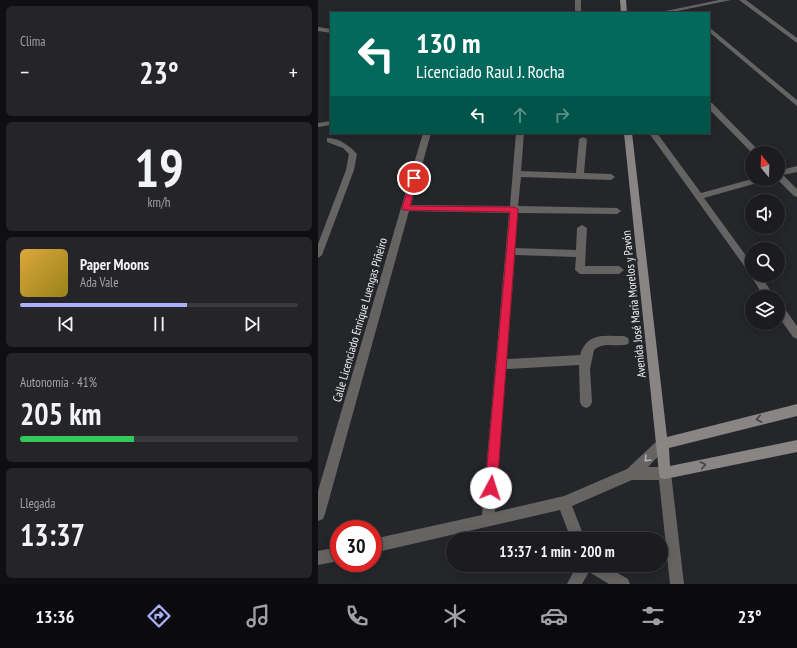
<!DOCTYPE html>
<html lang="es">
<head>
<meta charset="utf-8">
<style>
  :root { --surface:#1c1c20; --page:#252529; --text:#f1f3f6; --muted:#a0a1a5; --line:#3a3a3e; --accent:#a9b0fc }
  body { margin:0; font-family:"PT Sans Narrow",sans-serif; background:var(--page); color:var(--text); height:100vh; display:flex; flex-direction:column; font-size:15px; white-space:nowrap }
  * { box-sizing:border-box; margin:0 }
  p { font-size:13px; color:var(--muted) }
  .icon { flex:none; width:22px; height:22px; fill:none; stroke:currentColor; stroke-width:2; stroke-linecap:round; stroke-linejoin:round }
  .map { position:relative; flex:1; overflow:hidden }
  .sheet { display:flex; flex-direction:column; gap:6px; padding:6px; background:#0f0f12; width:318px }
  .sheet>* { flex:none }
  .guide { position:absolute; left:12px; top:12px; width:380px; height:122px; border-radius:0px; box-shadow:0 2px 10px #0003,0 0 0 1px var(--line); background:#00695c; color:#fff; overflow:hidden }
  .needle { width:26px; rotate:341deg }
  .tools { position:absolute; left:427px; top:146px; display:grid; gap:8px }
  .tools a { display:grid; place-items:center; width:40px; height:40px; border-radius:50%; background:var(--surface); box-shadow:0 2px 10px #0003,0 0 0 1px var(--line); font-size:20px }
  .speed { position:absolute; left:12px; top:520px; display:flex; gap:8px; font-size:20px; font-weight:700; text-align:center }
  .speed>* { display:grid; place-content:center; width:52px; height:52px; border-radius:50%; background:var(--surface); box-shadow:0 2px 10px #0003,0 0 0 1px var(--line); line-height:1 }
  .speed .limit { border:6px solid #d22; background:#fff; color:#111 }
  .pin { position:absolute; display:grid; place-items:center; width:34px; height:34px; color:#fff; margin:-17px; border:2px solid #fff; border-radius:50%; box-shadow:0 1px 4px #0007 }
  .me { position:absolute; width:44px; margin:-22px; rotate:5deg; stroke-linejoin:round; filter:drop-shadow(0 0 3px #0008) }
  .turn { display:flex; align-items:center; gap:14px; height:84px; padding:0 20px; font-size:18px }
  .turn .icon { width:52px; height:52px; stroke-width:2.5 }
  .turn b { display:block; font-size:28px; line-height:34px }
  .lanes { display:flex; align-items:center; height:38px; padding:0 20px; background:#0003; justify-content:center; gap:20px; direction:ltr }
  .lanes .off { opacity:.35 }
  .big { font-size:30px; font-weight:600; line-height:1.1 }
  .sheet .widget { flex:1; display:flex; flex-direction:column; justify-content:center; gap:6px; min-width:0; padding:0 14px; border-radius:6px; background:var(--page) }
  .sheet .dial { align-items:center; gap:0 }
  .dial b { font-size:52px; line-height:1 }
  .song { display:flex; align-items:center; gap:12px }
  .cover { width:48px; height:48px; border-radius:6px; background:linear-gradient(135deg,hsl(40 70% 55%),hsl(50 70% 35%)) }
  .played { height:4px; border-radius:2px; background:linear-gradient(90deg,var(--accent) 60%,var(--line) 60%) }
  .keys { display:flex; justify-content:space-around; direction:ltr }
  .heat { display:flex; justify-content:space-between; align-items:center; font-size:22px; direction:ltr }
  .charge { height:6px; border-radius:3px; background:linear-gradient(90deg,#34c759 41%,var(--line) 0) }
  .trip { position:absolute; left:128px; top:532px; width:222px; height:40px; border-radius:20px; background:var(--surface); box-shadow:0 2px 10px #0003,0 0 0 1px var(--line); font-weight:600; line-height:40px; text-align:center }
  .dock { display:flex; height:64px; justify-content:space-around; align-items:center; background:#0b0b0d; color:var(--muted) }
  .dock .icon { width:28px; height:28px }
  .dock .on { color:var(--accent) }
  .dock b { font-size:18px; color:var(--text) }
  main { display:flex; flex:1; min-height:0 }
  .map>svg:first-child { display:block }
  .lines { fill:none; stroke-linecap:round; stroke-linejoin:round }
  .lane { fill:#666363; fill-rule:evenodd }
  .street { fill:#666363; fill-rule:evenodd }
  .secondary { fill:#8a8585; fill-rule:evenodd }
  .oneway { stroke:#434245 }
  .oneway2 { stroke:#b2b2b3 }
  .route { fill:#e11d48; stroke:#92132f }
  .labels { text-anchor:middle; stroke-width:4; stroke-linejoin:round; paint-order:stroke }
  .street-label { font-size:12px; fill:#f1f2f4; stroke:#25262a }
</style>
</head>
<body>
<main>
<section class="sheet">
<div class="widget"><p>Clima</p>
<div class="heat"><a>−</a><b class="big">23°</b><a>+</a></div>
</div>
<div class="widget dial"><b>19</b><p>km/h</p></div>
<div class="widget">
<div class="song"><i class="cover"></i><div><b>Paper Moons</b><p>Ada Vale</p></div></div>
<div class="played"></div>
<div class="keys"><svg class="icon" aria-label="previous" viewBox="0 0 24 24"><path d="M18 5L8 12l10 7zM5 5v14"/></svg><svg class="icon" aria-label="pause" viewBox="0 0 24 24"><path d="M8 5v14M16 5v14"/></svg><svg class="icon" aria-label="next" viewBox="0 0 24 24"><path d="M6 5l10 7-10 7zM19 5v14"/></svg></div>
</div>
<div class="widget"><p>Autonomía · 41%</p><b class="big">205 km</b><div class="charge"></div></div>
<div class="widget"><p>Llegada</p><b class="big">13:37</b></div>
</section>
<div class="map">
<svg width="479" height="584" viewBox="0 0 479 584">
  <rect width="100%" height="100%" fill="#25262a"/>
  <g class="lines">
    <!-- lane -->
    <path class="lane" d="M 9,138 C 20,137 32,146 39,154 L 36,170 L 4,255 L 0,258 L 0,244 L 28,170 L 31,154 L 25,148 L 9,142 Z"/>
    <!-- street -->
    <g class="street">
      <rect x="257" y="0" width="6" height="13"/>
      <path d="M 401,0 L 413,0 L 350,13 L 338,13 Z"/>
      <path d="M 421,0 L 428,0 L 479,38 L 479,43 Z"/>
      <path d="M 0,27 L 13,29 L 13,33 L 0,31 Z"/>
      <path d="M 391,27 L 479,100 L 479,106 L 391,32 Z"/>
      <path d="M 391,103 L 394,103 L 443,153 L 434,153 L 391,109 Z"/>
      <path d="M 13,121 L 13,125 L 0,127 L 0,123 Z"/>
      <path d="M 105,133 L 113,133 L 93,205 L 192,206 L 198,133 L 206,133 L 203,171 L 258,173 L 261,139 L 265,137 L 269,139 L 266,173 L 293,174 L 297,177 L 293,180 L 203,177 L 200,206 L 299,208 L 303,211 L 299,214 L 200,213 L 197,248 L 258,250 L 259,228 L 264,225 L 269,228 L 267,266 L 301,266 L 306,270 L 301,274 L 262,274 L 257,270 L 258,257 L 197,255 L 189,359 L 262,355 C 269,332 287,336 306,336 L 310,338 L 311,341 L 310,344 C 298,348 286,341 276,350 L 272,369 L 274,402 L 272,406 L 268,408 L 264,406 L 262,402 L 261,365 L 188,369 L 177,512 L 246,496 L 309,469 L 340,440 L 344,438 L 348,440 L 350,444 L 348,448 L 330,467 L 347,467 L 352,468 L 353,473 L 366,584 L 352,584 L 341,480 L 314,480 L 254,506 L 267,539 L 253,539 L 242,510 L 55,553 L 55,539 L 164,515 L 191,213 L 91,211 L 7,514 L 5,519 L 0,521 L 0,491 Z"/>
      <path d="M 331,133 L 339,133 L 383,193 L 434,179 L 447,179 L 446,181 L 386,198 L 434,264 L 434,275 L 442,275 L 457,297 L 446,297 L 432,274 Z"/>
      <path d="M 479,166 L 479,172 L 465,175 L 479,189 L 479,197 L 476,196 L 459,179 L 460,171 Z"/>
      <path d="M 460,304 L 464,305 L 479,326 L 479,339 L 475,337 L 460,316 Z"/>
      <path d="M 21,547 L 21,561 L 0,565 L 0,551 Z"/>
      <path d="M 259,565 L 286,565 L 310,579 L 312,584 L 291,584 L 271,572 L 264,584 L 249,584 Z"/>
    </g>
    <!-- secondary -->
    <g class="secondary">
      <path d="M 302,0 L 308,0 L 309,13 L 303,13 Z"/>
      <path d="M 306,133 L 314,133 L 349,437 L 479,404 L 479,416 L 351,448 L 352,466 L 479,440 L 479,452 L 347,479 L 342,478 L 341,473 Z"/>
    </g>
  </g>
  <!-- one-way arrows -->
  <defs><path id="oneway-chevron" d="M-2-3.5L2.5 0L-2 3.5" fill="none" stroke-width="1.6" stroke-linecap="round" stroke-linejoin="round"/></defs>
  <g class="oneway">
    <use href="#oneway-chevron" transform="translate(441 419) rotate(167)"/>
    <use href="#oneway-chevron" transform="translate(385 465) rotate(-12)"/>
  </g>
  <use class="oneway2" href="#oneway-chevron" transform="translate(329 459) rotate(134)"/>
  <!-- route -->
  <path class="route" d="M 94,176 L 99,176 L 100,178 L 92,206 L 196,207 L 200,209 L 179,488 L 177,493 L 173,494 L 169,493 L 167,488 L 192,212 L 85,210 L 84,208 Z"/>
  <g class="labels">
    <!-- street labels -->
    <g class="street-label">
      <text transform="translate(316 304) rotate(-96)" y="4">Avenida José María Morelos y Pavón</text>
      <text transform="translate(42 320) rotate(-74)" y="4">Calle Licenciado Enrique Luengas Piñeiro</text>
    </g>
  </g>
</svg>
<div class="tools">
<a><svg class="needle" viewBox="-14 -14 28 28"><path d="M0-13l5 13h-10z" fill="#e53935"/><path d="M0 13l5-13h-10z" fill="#a0a1a5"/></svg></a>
<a><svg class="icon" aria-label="sound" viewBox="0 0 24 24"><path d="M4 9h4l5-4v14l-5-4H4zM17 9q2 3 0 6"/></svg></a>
<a><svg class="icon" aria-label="search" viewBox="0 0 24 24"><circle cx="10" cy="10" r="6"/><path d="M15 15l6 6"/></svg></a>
<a><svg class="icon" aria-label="layers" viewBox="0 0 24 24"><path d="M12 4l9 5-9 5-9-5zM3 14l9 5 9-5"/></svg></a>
</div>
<div class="speed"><div class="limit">30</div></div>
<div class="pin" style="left:96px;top:178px;background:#d93025"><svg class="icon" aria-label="arrive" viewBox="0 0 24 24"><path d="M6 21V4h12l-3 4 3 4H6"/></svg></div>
<svg class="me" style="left:173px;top:488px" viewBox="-20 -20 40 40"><circle r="19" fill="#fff"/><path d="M0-13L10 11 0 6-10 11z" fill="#e11d48"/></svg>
<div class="trip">13:37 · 1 min · 200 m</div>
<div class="guide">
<div class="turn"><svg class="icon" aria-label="left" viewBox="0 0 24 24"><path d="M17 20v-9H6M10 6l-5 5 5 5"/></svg><div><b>130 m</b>Licenciado Raul J. Rocha</div></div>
<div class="lanes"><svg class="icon" aria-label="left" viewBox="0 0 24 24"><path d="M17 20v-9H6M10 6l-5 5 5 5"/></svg><svg class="icon off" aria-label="ahead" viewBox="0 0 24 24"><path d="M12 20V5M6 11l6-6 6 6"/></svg><svg class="icon off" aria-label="right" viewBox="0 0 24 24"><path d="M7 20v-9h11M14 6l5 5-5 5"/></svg></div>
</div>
</div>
</main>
<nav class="dock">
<b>13:36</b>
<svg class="icon on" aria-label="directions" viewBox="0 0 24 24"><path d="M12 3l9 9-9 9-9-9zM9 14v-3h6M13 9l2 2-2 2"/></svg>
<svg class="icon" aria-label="music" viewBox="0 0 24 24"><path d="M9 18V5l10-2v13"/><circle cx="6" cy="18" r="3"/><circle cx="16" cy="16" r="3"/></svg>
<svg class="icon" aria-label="phone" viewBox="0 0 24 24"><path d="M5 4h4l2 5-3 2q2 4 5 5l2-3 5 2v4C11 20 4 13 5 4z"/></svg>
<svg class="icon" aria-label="climate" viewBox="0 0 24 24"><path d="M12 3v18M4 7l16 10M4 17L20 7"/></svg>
<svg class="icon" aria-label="car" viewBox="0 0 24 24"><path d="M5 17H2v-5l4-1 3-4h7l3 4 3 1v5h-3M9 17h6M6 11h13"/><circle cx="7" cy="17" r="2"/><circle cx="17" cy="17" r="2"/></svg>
<svg class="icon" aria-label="filters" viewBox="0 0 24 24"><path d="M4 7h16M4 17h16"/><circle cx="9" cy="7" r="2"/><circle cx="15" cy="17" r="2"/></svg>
<b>23°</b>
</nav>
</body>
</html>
